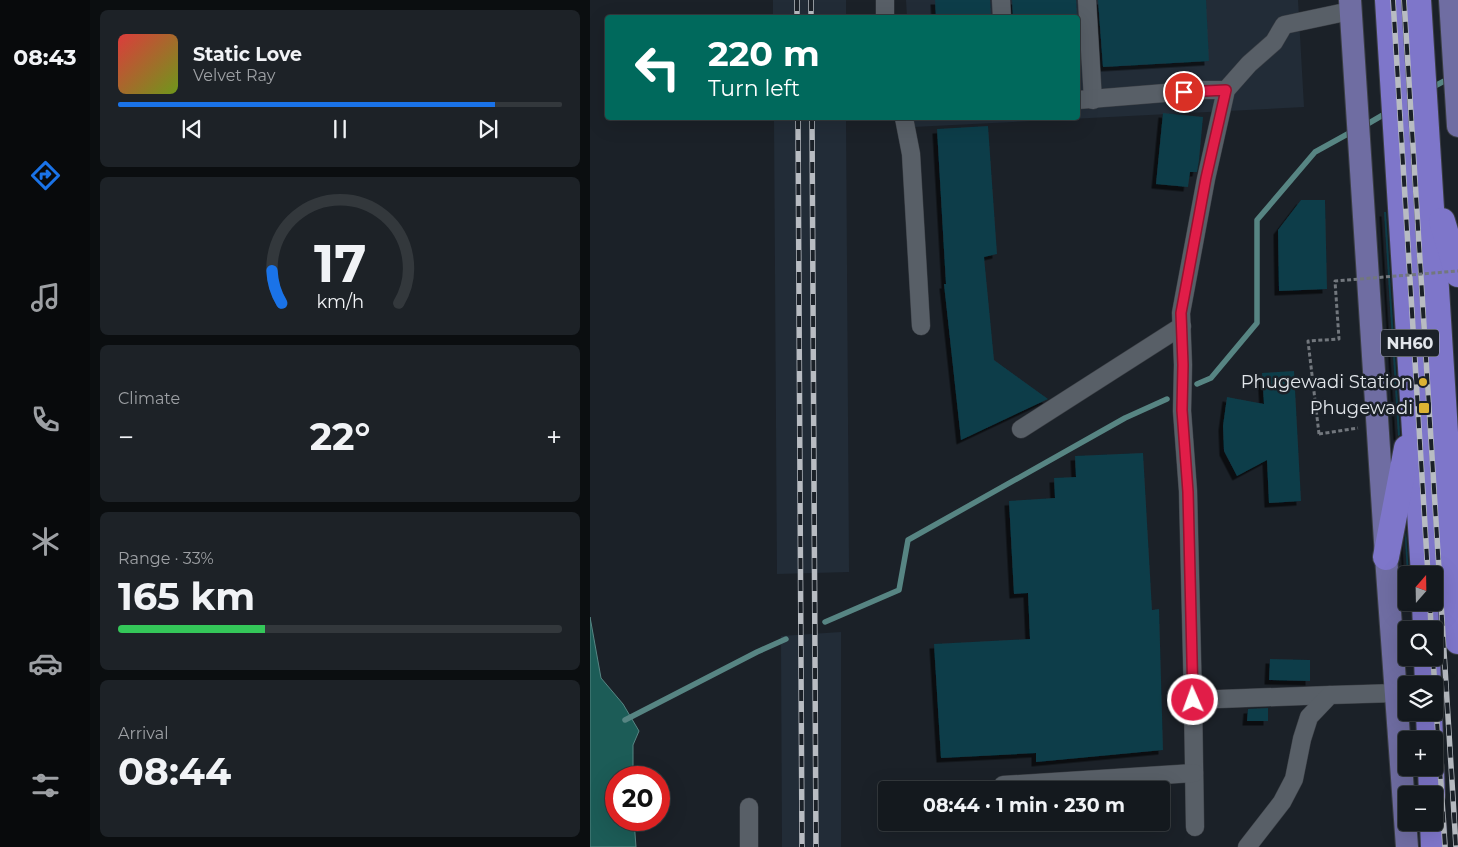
<!DOCTYPE html>
<html lang="en">
<head>
<meta charset="utf-8">
<style>
  :root { --surface:#14191e; --page:#1d2227; --text:#f1f3f6; --muted:#9da0a4; --line:#33383c; --accent:#1a73e8 }
  body { margin:0; font-family:Montserrat,sans-serif; background:var(--page); color:var(--text); height:100vh; display:flex; flex-direction:column; font-size:19px; white-space:nowrap }
  * { box-sizing:border-box; margin:0 }
  p { font-size:16px; color:var(--muted) }
  .icon { flex:none; width:28px; height:28px; fill:none; stroke:currentColor; stroke-width:2; stroke-linecap:round; stroke-linejoin:round }
  .map { position:relative; flex:1; overflow:hidden }
  .drawer { display:flex; flex-direction:column; gap:10px; padding:10px; background:#0b0e10; width:500px }
  .drawer>* { flex:none }
  .hud { position:absolute; left:15px; top:15px; width:475px; height:105px; border-radius:5px; box-shadow:0 5px 20px #0002,0 0 0 1px var(--line); background:#00695c; color:#fff; overflow:hidden }
  .needle { width:32px; rotate:20deg }
  .fabs { position:absolute; left:808px; top:566px; display:grid; gap:10px }
  .fabs a { display:grid; place-items:center; width:45px; height:45px; border-radius:5px; background:var(--surface); box-shadow:0 5px 20px #0002,0 0 0 1px var(--line); font-size:25px }
  .speed { position:absolute; left:15px; top:766px; display:flex; gap:10px; font-size:25px; font-weight:700; text-align:center }
  .speed>* { display:grid; place-content:center; width:65px; height:65px; border-radius:50%; background:var(--surface); box-shadow:0 5px 20px #0002,0 0 0 1px var(--line); line-height:1 }
  .speed .limit { border:8px solid #d22; background:#fff; color:#111 }
  .pin { position:absolute; display:grid; place-items:center; width:42px; height:42px; color:#fff; margin:-21px; border:2px solid #fff; border-radius:50%; box-shadow:0 1px 5px #0007 }
  .me { position:absolute; width:55px; margin:-28px; rotate:358deg; stroke-linejoin:round; filter:drop-shadow(0 0 4px #0008) }
  .turn { display:flex; align-items:center; gap:18px; height:105px; padding:0 20px; font-size:22px }
  .turn .icon { width:65px; height:65px; stroke-width:2.5 }
  .turn b { display:block; font-size:35px; line-height:42px }
  .big { font-size:38px; font-weight:700; line-height:1.1 }
  .drawer .card { flex:1; display:flex; flex-direction:column; justify-content:center; gap:8px; min-width:0; padding:0 18px; border-radius:8px; background:var(--page) }
  .drawer .dial { align-items:center; gap:0 }
  .dial svg { height:130px; overflow:visible; fill:none; stroke:var(--line); stroke-width:7; stroke-linecap:round; text-anchor:middle }
  .dial text { fill:var(--text); stroke:none }
  .song { display:flex; align-items:center; gap:15px }
  .cover { width:60px; height:60px; border-radius:8px; background:linear-gradient(135deg,hsl(0 70% 55%),hsl(80 70% 35%)) }
  .played { height:5px; border-radius:2px; background:linear-gradient(90deg,var(--accent) 85%,var(--line) 85%) }
  .keys { display:flex; justify-content:space-around; direction:ltr }
  .heat { display:flex; justify-content:space-between; align-items:center; font-size:28px; direction:ltr }
  .charge { height:8px; border-radius:4px; background:linear-gradient(90deg,#34c759 33%,var(--line) 0) }
  .trip { position:absolute; left:288px; top:781px; width:292px; height:50px; border-radius:5px; background:var(--surface); box-shadow:0 5px 20px #0002,0 0 0 1px var(--line); font-weight:700; line-height:50px; text-align:center }
  main { display:flex; flex:1; min-height:0 }
  .tabs { display:flex; flex-direction:column; width:90px; justify-content:space-around; align-items:center; background:#080a0c; color:var(--muted) }
  .tabs .icon { width:35px; height:35px }
  .tabs .current { color:var(--accent) }
  .tabs b { font-size:22px; color:var(--text) }
  .map>svg:first-child { display:block }
  .built { fill:#222c37 }
  .water { fill:#1c5c57; stroke:#578583 }
  .lines { fill:none; stroke-linecap:round; stroke-linejoin:round }
  .stream { stroke:#578583; stroke-width:5.5 }
  .building { fill:#103c48; filter:url(#shadow) }
  .minor-casing { stroke:#3b3f45; stroke-width:19 }
  .major-casing { stroke:#3b3f45; stroke-width:24 }
  .highway-casing { stroke:#3b3f45; stroke-width:28 }
  .path { stroke:#72777d; stroke-width:3; stroke-dasharray:4 2.5; stroke-linecap:butt }
  .minor { stroke:#585f67; stroke-width:18 }
  .major { stroke:#6f6da2; stroke-width:22 }
  .highway { stroke:#7e76ca; stroke-width:26 }
  .rail-casing { stroke:#b8bcc2; stroke-width:5.5 }
  .rail { stroke:#1b2128; stroke-width:4; stroke-dasharray:11; stroke-linecap:butt }
  .path-bridge { stroke:#72777d; stroke-width:3; stroke-dasharray:4 2.5; stroke-linecap:butt }
  .route-casing { stroke:#92132f; stroke-width:12 }
  .route { stroke:#e11d48; stroke-width:9 }
  .poi-dot { fill:#dcb233; stroke:#1b2128; stroke-width:2 }
  .labels { text-anchor:middle; stroke-width:5; stroke-linejoin:round; paint-order:stroke }
  .shield { fill:#1b2128; stroke:#a6abb0; stroke-width:1 }
  .shield-label { font-size:16px; font-weight:bold; fill:#e2e6eb }
  .poi-label { font-size:18px; fill:#e2e6eb; stroke:#1b2128; text-anchor:end }
</style>
</head>
<body>
<main>
<nav class="tabs">
<b>08:43</b>
<svg class="icon current" aria-label="directions" viewBox="0 0 24 24"><path d="M12 3l9 9-9 9-9-9zM9 14v-3h6M13 9l2 2-2 2"/></svg>
<svg class="icon" aria-label="music" viewBox="0 0 24 24"><path d="M9 18V5l10-2v13"/><circle cx="6" cy="18" r="3"/><circle cx="16" cy="16" r="3"/></svg>
<svg class="icon" aria-label="phone" viewBox="0 0 24 24"><path d="M5 4h4l2 5-3 2q2 4 5 5l2-3 5 2v4C11 20 4 13 5 4z"/></svg>
<svg class="icon" aria-label="climate" viewBox="0 0 24 24"><path d="M12 3v18M4 7l16 10M4 17L20 7"/></svg>
<svg class="icon" aria-label="car" viewBox="0 0 24 24"><path d="M5 17H2v-5l4-1 3-4h7l3 4 3 1v5h-3M9 17h6M6 11h13"/><circle cx="7" cy="17" r="2"/><circle cx="17" cy="17" r="2"/></svg>
<svg class="icon" aria-label="filters" viewBox="0 0 24 24"><path d="M4 7h16M4 17h16"/><circle cx="9" cy="7" r="2"/><circle cx="15" cy="17" r="2"/></svg>
</nav>
<section class="drawer">
<div class="card">
<div class="song"><i class="cover"></i><div><b>Static Love</b><p>Velvet Ray</p></div></div>
<div class="played"></div>
<div class="keys"><svg class="icon" aria-label="previous" viewBox="0 0 24 24"><path d="M18 5L8 12l10 7zM5 5v14"/></svg><svg class="icon" aria-label="pause" viewBox="0 0 24 24"><path d="M8 5v14M16 5v14"/></svg><svg class="icon" aria-label="next" viewBox="0 0 24 24"><path d="M6 5l10 7-10 7zM19 5v14"/></svg></div>
</div>
<div class="card dial"><svg viewBox="0 0 100 80">
<path d="M14 69A42 42 0 1 1 86 69"/>
<path d="M14 69A42 42 0 0 1 8 49" stroke="#1a73e8"/>
<text x="50" y="56" font-size="32" font-weight="700">17</text>
<text x="50" y="72" font-size="11">km/h</text>
</svg></div>
<div class="card"><p>Climate</p>
<div class="heat"><a>−</a><b class="big">22°</b><a>+</a></div>
</div>
<div class="card"><p>Range · 33%</p><b class="big">165 km</b><div class="charge"></div></div>
<div class="card"><p>Arrival</p><b class="big">08:44</b></div>
</section>
<div class="map">
<svg width="868" height="847" viewBox="0 0 868 847">
  <defs>
    <filter id="shadow"><feDropShadow dx="-4.5" dy="4.5" stdDeviation="0" flood-color="#0009"/></filter>
  </defs>
  <rect width="100%" height="100%" fill="#1b2128"/>
  <!-- built -->
  <g class="built">
    <rect x="183" y="0" width="73" height="17"/>
    <path d="M 316,0 L 708,0 L 714,107 L 323,127 L 322,118 L 488,118 L 488,18 L 317,17 Z"/>
    <path d="M 184,118 L 256,118 L 259,572 L 187,574 Z"/>
    <path d="M 251,632 L 251,847 L 192,847 L 191,636 Z"/>
  </g>
  <!-- water -->
  <path class="water" d="M 0,617 L 11,678 L 33,704 L 49,731 L 43,745 L 43,777 L 26,778 L 26,820 L 44,820 L 46,847 L 0,847 Z"/>
  <g class="lines">
    <!-- stream -->
    <g class="stream">
      <path d="M 841,88 L 860,78"/>
      <path d="M 774,126 L 798,112"/>
      <path d="M 607,384 L 621,378 L 667,323 L 667,220 L 725,152 L 763,131"/>
      <path d="M 235,622 L 309,590 L 318,540 L 535,418 L 577,399"/>
      <path d="M 35,720 L 167,652 L 196,639"/>
    </g>
  </g>
  <!-- building -->
  <g class="building">
    <path d="M 345,0 L 400,0 L 401,18 L 346,18 Z"/>
    <path d="M 422,0 L 486,0 L 487,18 L 423,18 Z"/>
    <path d="M 508,0 L 616,0 L 619,61 L 513,67 Z"/>
    <path d="M 573,113 L 613,117 L 609,160 L 607,172 L 600,172 L 598,187 L 566,184 Z"/>
    <path d="M 398,126 L 407,254 L 394,257 L 404,360 L 458,399 L 371,440 L 354,284 L 356,284 L 347,129 Z"/>
    <path d="M 711,200 L 735,200 L 737,289 L 689,291 L 688,230 Z"/>
    <path d="M 794,212 L 796,212 L 810,435 L 808,436 Z"/>
    <path d="M 704,371 L 711,501 L 679,503 L 677,460 L 647,476 L 634,451 L 633,426 L 637,397 L 674,404 L 672,373 Z"/>
    <path d="M 553,453 L 562,610 L 569,609 L 573,750 L 446,762 L 446,753 L 351,758 L 344,644 L 440,639 L 438,593 L 424,594 L 419,501 L 465,498 L 464,478 L 486,477 L 485,456 Z"/>
    <path d="M 816,531 L 819,575 L 817,575 L 815,539 Z"/>
    <path d="M 849,575 L 851,606 L 850,606 L 848,594 L 844,590 L 844,586 L 848,581 Z"/>
    <path d="M 680,659 L 720,660 L 720,681 L 679,680 Z"/>
    <path d="M 678,708 L 678,721 L 657,721 L 658,709 Z"/>
  </g>
  <g class="lines">
    <defs>
      <g id="minor">
        <path d="M 295,0 L 295,18"/>
        <path d="M 411,0 L 412,18"/>
        <path d="M 497,0 L 503,100"/>
        <path d="M 488,100 L 612,90 L 636,90"/>
        <path d="M 314,118 L 321,154 L 331,326"/>
        <path d="M 431,429 L 592,326"/>
        <path d="M 740,695 L 603,700 L 598,491 L 592,411 L 593,365 L 591,313 L 616,179 L 636,90 L 659,64 L 684,42 L 694,25 L 760,11"/>
        <path d="M 603,700 L 605,827"/>
        <path d="M 413,785 L 604,773"/>
        <path d="M 159,847 L 159,807"/>
        <path d="M 657,847 L 692,802 L 704,779 L 712,739 L 719,717 L 740,695 L 806,693"/>
      </g>
      <g id="major">
        <path d="M 760,0 L 796,557 L 817,847"/>
        <path d="M 860,0 L 868,126"/>
      </g>
      <g id="highway">
        <path d="M 798,0 L 834,575"/>
        <path d="M 828,0 L 868,641"/>
        <path d="M 852,221 L 868,274"/>
        <path d="M 796,557 L 817,448"/>
        <path d="M 835,602 L 836,630"/>
        <path d="M 837,658 L 838,685"/>
        <path d="M 839,712 L 840,740"/>
        <path d="M 841,768 L 842,795"/>
        <path d="M 843,822 L 844,847"/>
      </g>
    </defs>
    <!-- minor casing -->
    <use href="#minor" class="minor-casing"/>
    <!-- major casing -->
    <use href="#major" class="major-casing"/>
    <!-- highway casing -->
    <use href="#highway" class="highway-casing"/>
    <!-- path -->
    <path class="path" d="M 729,434 L 768,428"/>
    <!-- minor -->
    <use href="#minor" class="minor"/>
    <!-- major -->
    <use href="#major" class="major"/>
    <!-- highway -->
    <use href="#highway" class="highway"/>
    <defs>
      <g id="rail">
        <path d="M 207,0 L 207,18"/>
        <path d="M 221,0 L 221,18"/>
        <path d="M 803,0 L 838,575"/>
        <path d="M 814,0 L 866,847"/>
        <path d="M 208,118 L 212,847"/>
        <path d="M 222,118 L 226,847"/>
        <path d="M 840,602 L 841,630"/>
        <path d="M 843,658 L 855,847"/>
      </g>
    </defs>
    <!-- rail casing -->
    <use href="#rail" class="rail-casing"/>
    <!-- rail -->
    <use href="#rail" class="rail"/>
    <!-- path-bridge -->
    <path class="path-bridge" d="M 729,434 L 718,341 L 749,339 L 745,281 L 868,271"/>
  </g>
  <g class="lines">
    <defs>
      <path id="route" d="M 594,92 L 636,90 L 616,178 L 591,313 L 593,365 L 592,410 L 598,492 L 603,700"/>
    </defs>
    <!-- route casing -->
    <use href="#route" class="route-casing"/>
    <!-- route -->
    <use href="#route" class="route"/>
  </g>
  <!-- markers -->
  <g class="poi-dot">
    <circle cx="833" cy="382" r="5"/>
    <rect x="828" y="402" width="12" height="12" rx="2.5"/>
  </g>
  <g class="labels">
    <!-- shield labels -->
    <rect class="shield" x="791" y="329.5" width="58" height="27" rx="4"/>
    <g class="shield-label">
      <text x="820" y="349">NH60</text>
    </g>
    <!-- poi labels -->
    <g class="poi-label">
      <text x="823" y="388">Phugewadi Station</text>
      <text x="823" y="414">Phugewadi</text>
    </g>
  </g>
</svg>
<div class="fabs">
<a><svg class="needle" viewBox="-14 -14 28 28"><path d="M0-13l5 13h-10z" fill="#e53935"/><path d="M0 13l5-13h-10z" fill="#9da0a4"/></svg></a>
<a><svg class="icon" aria-label="search" viewBox="0 0 24 24"><circle cx="10" cy="10" r="6"/><path d="M15 15l6 6"/></svg></a>
<a><svg class="icon" aria-label="layers" viewBox="0 0 24 24"><path d="M12 4l9 5-9 5-9-5zM3 14l9 5 9-5"/></svg></a>
<a>+</a>
<a>−</a>
</div>
<div class="speed"><div class="limit">20</div></div>
<div class="pin" style="left:594px;top:92px;background:#d93025"><svg class="icon" aria-label="arrive" viewBox="0 0 24 24"><path d="M6 21V4h12l-3 4 3 4H6"/></svg></div>
<svg class="me" style="left:603px;top:700px" viewBox="-20 -20 40 40"><circle r="17" fill="#e11d48" stroke="#fff" stroke-width="3"/><path d="M0-11L8 9 0 5-8 9z" fill="#fff"/></svg>
<div class="trip">08:44 · 1 min · 230 m</div>
<div class="hud">
<div class="turn"><svg class="icon" aria-label="left" viewBox="0 0 24 24"><path d="M17 20v-9H6M10 6l-5 5 5 5"/></svg><div><b>220 m</b>Turn left</div></div>
</div>
</div>
</main>
</body>
</html>
